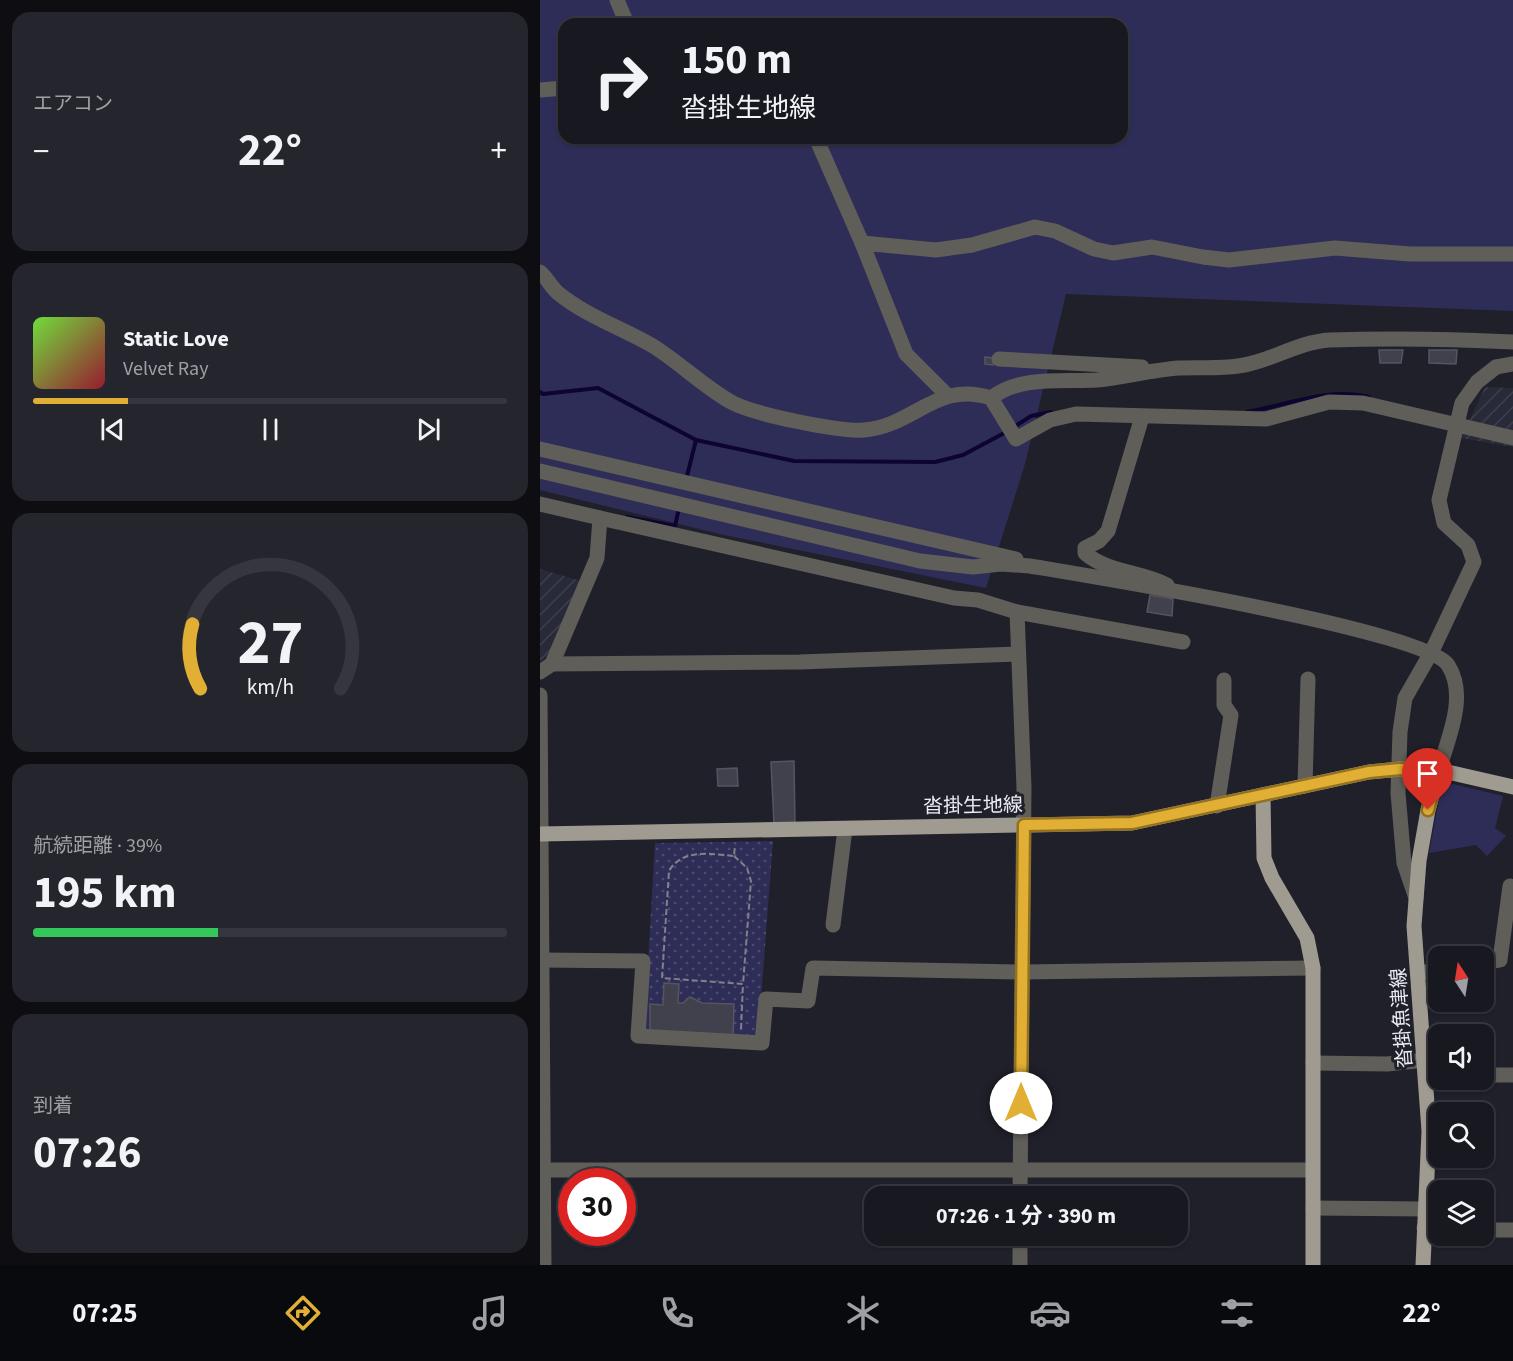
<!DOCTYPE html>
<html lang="ja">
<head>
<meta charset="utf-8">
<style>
  :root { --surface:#171820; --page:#24252d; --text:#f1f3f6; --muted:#9ea0a5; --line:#36373e; --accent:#e1af34 }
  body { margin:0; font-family:"Source Sans 3","Noto Sans JP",sans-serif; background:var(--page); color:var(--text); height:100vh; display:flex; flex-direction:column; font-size:22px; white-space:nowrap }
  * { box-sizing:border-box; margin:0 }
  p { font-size:20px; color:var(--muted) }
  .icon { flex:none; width:33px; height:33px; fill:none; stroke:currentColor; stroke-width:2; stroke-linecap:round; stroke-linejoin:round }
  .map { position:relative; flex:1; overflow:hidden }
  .drawer { display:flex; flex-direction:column; gap:12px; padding:12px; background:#0d0d12; width:540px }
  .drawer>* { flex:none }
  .hud { position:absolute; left:18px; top:18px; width:570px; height:126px; border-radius:18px; box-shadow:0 2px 4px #0004,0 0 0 2px var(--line); background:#171820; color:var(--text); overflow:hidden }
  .needle { width:39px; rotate:348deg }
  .tools { position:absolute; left:888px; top:946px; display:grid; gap:12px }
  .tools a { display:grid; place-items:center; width:66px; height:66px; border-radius:12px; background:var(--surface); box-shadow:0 2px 4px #0004,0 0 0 2px var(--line); font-size:30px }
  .speed { position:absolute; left:18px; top:1168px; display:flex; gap:12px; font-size:30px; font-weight:700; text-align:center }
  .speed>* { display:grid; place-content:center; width:78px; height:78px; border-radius:50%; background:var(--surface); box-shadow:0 2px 4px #0004,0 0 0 2px var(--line); line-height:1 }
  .speed .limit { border:9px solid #d22; background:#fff; color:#111 }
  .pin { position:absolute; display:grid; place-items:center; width:51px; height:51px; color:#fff; margin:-62px -26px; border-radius:50% 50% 50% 0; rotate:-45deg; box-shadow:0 0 6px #0007 }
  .pin .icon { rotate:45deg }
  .me { position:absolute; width:66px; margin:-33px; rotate:0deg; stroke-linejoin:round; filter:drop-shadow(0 0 4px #0008) }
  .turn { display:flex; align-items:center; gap:21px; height:126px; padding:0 24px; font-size:27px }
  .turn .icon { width:78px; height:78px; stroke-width:2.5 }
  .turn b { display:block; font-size:42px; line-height:51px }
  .big { font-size:45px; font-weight:700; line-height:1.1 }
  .drawer .tile { flex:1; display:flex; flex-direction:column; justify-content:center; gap:9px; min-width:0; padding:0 21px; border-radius:18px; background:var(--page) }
  .drawer .dial { align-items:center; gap:0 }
  .dial svg { height:156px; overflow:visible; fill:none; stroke:var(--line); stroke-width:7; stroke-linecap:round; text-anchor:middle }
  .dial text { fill:var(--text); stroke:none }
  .song { display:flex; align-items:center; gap:18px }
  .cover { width:72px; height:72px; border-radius:9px; background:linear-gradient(135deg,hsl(100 70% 55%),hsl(350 70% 35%)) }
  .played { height:6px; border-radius:3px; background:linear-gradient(90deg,var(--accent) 20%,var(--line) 20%) }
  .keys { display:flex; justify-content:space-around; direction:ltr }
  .heat { display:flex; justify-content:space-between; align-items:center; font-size:33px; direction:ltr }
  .charge { height:9px; border-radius:4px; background:linear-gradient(90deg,#34c759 39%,var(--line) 0) }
  .trip { position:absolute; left:324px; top:1186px; width:324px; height:60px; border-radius:18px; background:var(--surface); box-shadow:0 2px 4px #0004,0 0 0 2px var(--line); font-weight:700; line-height:60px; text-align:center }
  .dock { display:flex; height:96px; justify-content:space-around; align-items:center; background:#090a0d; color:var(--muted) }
  .dock .icon { width:42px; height:42px }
  .dock .current { color:var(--accent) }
  .dock b { font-size:27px; color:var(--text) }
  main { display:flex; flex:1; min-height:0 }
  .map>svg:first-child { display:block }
  .industrial { fill:url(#industrial-furrows) }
  .green { fill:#2e2d57; fill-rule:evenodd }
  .garden { fill:url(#garden-dots) }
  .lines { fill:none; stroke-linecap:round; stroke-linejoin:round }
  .stream { stroke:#0d0431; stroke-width:4 }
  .building { fill:#40414c; stroke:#545560; stroke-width:1.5 }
  .path { stroke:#81818a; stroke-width:2; stroke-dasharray:6 3; stroke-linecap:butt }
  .minor { stroke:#605e59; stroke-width:15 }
  .major { stroke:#a09b90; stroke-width:15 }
  .route-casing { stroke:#927222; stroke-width:15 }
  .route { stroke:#e1af34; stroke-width:10 }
  .labels { text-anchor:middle; stroke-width:6; stroke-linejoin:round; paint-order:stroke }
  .street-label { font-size:20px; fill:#ebebf2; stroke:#1f202a }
</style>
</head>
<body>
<main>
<section class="drawer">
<div class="tile"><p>エアコン</p>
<div class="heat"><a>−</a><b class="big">22°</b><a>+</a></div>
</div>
<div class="tile">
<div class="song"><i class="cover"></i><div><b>Static Love</b><p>Velvet Ray</p></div></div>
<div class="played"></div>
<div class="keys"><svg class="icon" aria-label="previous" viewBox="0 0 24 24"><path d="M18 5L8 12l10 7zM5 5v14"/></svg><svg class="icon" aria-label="pause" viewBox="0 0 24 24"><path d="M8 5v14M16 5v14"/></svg><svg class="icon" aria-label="next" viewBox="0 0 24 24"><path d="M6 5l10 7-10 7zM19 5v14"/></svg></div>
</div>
<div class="tile dial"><svg viewBox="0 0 100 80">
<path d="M14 69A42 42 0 1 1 86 69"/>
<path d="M14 69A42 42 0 0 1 10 36" stroke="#e1af34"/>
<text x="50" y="56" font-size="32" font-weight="700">27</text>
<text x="50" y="72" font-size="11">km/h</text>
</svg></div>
<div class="tile"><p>航続距離 · 39%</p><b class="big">195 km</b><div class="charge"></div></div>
<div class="tile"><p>到着</p><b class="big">07:26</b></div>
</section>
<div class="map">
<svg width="973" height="1265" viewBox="0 0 973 1265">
  <defs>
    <pattern id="industrial-furrows" width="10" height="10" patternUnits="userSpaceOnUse" patternTransform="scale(1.5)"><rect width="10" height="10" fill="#292a39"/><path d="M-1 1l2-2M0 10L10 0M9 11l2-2" fill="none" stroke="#3e3f4c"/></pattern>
    <pattern id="garden-dots" width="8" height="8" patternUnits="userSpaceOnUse" patternTransform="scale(1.5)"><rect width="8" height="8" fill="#2e2d57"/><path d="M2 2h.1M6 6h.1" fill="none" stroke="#4c4c70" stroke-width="1.8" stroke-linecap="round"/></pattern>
  </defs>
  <rect width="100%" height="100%" fill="#1f202a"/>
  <!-- industrial -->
  <g class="industrial">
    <path d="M 945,387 L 973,388 L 973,447 L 921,438 Z"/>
    <path d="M 0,569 L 41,581 L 9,656 L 0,661 Z"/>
  </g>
  <!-- green -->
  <g class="green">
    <path d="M 0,0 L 973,0 L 973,311 L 526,294 L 485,464 L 446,588 L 184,535 L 0,490 ZM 24,24 L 582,24 L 582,138 L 24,138 Z"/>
    <path d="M 909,783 L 963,796 L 955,828 L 966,836 L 947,856 L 936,845 L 889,853 L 902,784 Z"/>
  </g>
  <!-- garden -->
  <path class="garden" d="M 233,841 L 218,1038 L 104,1032 L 115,843 Z"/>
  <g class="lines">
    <!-- stream -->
    <g class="stream">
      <path d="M 0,392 L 3,394 L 58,388 L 156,440 L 254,461 L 395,462 L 423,455 L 468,431"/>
      <path d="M 707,412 C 748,405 787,387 829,397"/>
      <path d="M 474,427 L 491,416 L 511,412"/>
      <path d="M 146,480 L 156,440"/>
      <path d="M 87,517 L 135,526 L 139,508"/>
    </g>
  </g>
  <!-- building -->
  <g class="building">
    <path d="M 839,350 L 863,350 L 861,363 L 840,363 Z"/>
    <path d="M 889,350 L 917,350 L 916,364 L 889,363 Z"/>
    <path d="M 445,357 L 454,358 L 453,365 L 445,364 Z"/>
    <path d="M 610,595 L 633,599 L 632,616 L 607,612 Z"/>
    <path d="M 254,761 L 255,823 L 234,824 L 231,762 Z"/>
    <path d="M 197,768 L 198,786 L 178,786 L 177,769 Z"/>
    <path d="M 124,983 L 139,984 L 138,1003 L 143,1003 L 150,997 L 162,1003 L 194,1004 L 193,1037 L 110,1032 L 110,1004 L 123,1005 Z"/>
  </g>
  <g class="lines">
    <!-- path -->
    <g class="path">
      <path d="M 194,856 L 207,868 L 211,881 L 203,984 L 122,978 L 129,871 C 142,848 172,854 194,856 L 195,845"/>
      <path d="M 201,1029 L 203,984"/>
    </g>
    <!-- minor -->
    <g class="minor">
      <path d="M 77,0 L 87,24"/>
      <path d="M 0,90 L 24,88"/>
      <path d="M 276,138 L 322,243"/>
      <path d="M 0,272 C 7,278 11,287 18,293 C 46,316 82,328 113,346 C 140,363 163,386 191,402 C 213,414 298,432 324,430 C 374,426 397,380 451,398 L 476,439 L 510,420 L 536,414 L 726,419 L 789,402 L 823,403 L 973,438"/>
      <path d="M 459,359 L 602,367"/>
      <path d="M 407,395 L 366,354 L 322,243 L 396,250 L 432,245 L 495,227 L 515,231 L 554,249 L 573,253 L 612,247 L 663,257 L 689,260 L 795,248 L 870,254 L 973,254"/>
      <path d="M 451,398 C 481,375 522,382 557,380 C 585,377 612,370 639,368 C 659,367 679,369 698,366 C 731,362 756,342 790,340 C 851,338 912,339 973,342"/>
      <path d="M 602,417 L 568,531 L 559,541 L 545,548 L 545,553 C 568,573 601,571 627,585"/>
      <path d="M 0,449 L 476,559"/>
      <path d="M 0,471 L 380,561 L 433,567 L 461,564 L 490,566 C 549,576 885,630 908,665 C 928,696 908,738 899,770"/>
      <path d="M 0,504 L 60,518"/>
      <path d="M 477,612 L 484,788 L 482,972 L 773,968"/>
      <path d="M 12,664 L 57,558 L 60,518 L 414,598 L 438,600 L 477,612 L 643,642"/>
      <path d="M 0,672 L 12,664 L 260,662 L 478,654"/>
      <path d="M 0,695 L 4,1265"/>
      <path d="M 765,786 L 768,679"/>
      <path d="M 677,806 L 691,715 L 684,705 L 684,680"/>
      <path d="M 876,898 L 864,863 L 858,793 L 860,732 L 865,698 L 892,651 L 934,562 L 928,545 L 904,523 L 899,500 L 922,403 L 937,382 L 956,367 L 973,364"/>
      <path d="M 293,925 L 305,829"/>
      <path d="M 0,960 L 103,961 L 98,1036 L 222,1043 L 226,999 L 268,1001 L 273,968 L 482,972 L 480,1197"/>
      <path d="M 944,963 L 960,960 L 970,886 L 973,887"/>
      <path d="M 879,973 L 898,970"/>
      <path d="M 773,1063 L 847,1064 L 885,1060"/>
      <path d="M 944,1075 L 973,1075"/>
      <path d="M 886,1076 L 898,1075"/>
      <path d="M 0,1170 L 772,1170"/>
      <path d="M 773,1208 L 885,1209"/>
      <path d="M 884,1228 L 898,1229"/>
      <path d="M 944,1230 L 973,1230"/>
      <path d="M 480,1265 L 480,1236"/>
    </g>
    <!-- major -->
    <g class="major">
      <path d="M 723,795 L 724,858 L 732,878 L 767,938 L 773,968 L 773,1265"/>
      <path d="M 0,834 L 592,823 L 829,772 L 860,769 L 899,770 L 973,787"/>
      <path d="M 883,1265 L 889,1131 L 874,926 L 879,861 L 888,810 L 899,770"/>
    </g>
  </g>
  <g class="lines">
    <defs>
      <path id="route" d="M 481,1103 L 484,825 L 592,823 L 829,772 L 860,769 L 899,770 L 888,810"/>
    </defs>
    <!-- route casing -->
    <use href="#route" class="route-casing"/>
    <!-- route -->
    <use href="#route" class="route"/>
  </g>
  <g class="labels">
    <!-- street labels -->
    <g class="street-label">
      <text transform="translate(433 805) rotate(-1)" y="7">沓掛生地線</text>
      <text transform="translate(861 1018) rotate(-94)" y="7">沓掛魚津線</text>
    </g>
  </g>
</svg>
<div class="tools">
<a><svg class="needle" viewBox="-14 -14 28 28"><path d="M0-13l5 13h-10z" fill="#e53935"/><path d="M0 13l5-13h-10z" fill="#9ea0a5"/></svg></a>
<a><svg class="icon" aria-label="sound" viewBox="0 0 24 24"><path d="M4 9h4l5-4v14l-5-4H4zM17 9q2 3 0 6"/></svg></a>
<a><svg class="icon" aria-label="search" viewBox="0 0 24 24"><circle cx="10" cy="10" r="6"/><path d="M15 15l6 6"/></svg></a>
<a><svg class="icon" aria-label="layers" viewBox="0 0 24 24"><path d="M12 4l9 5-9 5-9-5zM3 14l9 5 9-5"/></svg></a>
</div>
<div class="speed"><div class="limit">30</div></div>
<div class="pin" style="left:888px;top:810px;background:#d93025"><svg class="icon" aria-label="arrive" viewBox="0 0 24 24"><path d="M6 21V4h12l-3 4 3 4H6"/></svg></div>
<svg class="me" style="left:481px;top:1103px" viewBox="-20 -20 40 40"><circle r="19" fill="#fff"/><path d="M0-13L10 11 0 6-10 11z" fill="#e1af34"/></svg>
<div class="trip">07:26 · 1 分 · 390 m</div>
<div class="hud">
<div class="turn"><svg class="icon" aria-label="right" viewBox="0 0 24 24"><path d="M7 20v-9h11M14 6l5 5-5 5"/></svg><div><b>150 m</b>沓掛生地線</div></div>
</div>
</div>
</main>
<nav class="dock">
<b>07:25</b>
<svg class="icon current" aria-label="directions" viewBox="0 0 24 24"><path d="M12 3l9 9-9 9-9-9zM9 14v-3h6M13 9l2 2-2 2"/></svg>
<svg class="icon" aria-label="music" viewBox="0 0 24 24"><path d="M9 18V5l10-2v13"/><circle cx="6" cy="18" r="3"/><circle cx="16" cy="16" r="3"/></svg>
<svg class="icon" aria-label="phone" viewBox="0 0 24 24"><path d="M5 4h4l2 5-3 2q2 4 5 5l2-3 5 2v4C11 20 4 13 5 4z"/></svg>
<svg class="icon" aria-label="climate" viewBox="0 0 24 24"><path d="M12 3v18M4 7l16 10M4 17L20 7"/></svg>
<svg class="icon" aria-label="car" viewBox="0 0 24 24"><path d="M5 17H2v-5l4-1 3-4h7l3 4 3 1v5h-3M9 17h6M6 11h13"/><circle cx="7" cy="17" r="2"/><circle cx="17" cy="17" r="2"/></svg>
<svg class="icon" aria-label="filters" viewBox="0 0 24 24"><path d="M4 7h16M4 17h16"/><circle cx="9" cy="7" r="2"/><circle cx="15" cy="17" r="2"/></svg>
<b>22°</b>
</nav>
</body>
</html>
